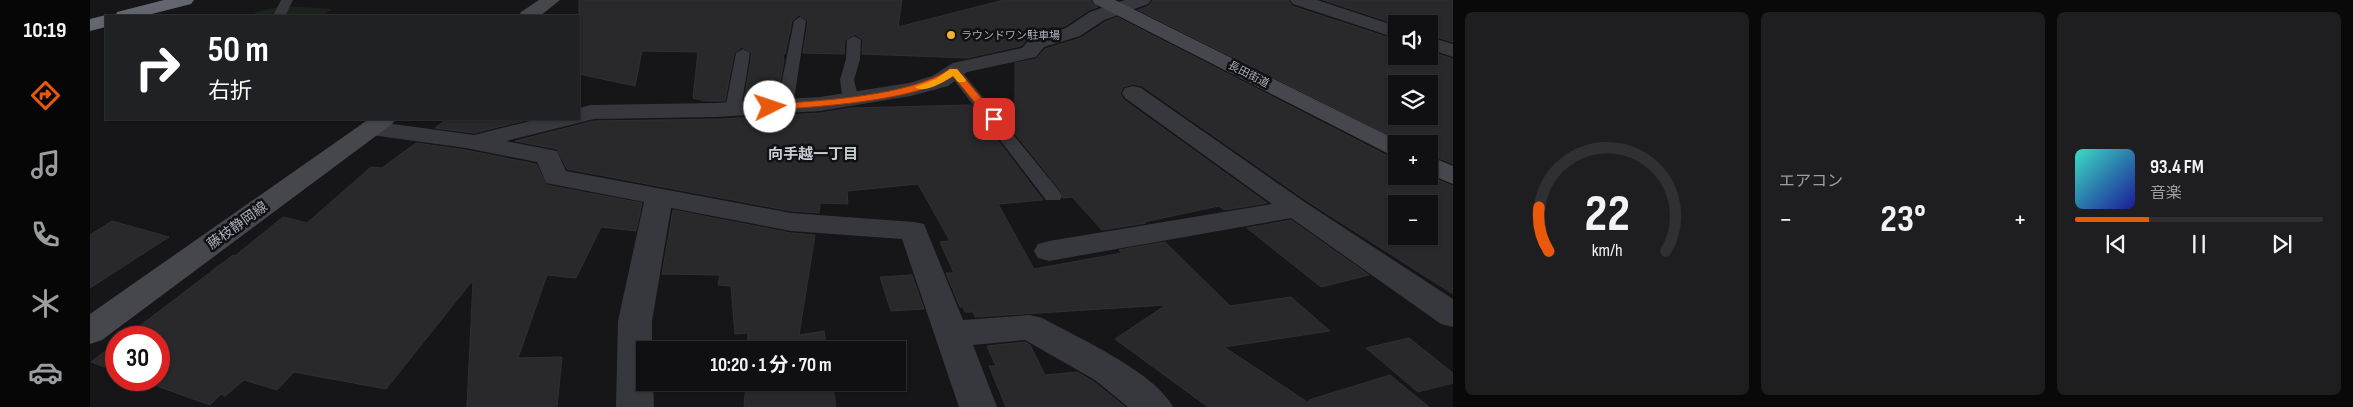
<!DOCTYPE html>
<html lang="ja">
<head>
<meta charset="utf-8">
<style>
  :root { --surface:#101012; --page:#1e1e20; --text:#f1f3f6; --muted:#9c9d9f; --line:#303032; --accent:#ea580c }
  body { margin:0; font-family:"Sofia Sans Condensed","Noto Sans JP",sans-serif; background:var(--page); color:var(--text); height:100vh; display:flex; flex-direction:column; font-size:19px; white-space:nowrap }
  * { box-sizing:border-box; margin:0 }
  p { font-size:16px; color:var(--muted) }
  .icon { flex:none; width:28px; height:28px; fill:none; stroke:currentColor; stroke-width:2; stroke-linecap:round; stroke-linejoin:round }
  .map { position:relative; flex:1; overflow:hidden }
  .panel { display:flex; flex-direction:column; gap:12px; padding:12px; background:#09090a; width:900px }
  .panel>* { flex:none }
  .guide { position:absolute; left:15px; top:15px; width:475px; height:105px; border-radius:0px; box-shadow:0 1px 4px #0004,0 0 0 1px var(--line); background:#202124; color:#fff; overflow:hidden }
  .buttons { position:absolute; left:1298px; top:15px; display:grid; gap:10px }
  .buttons a { display:grid; place-items:center; width:50px; height:50px; border-radius:0px; background:var(--surface); box-shadow:0 1px 4px #0004,0 0 0 1px var(--line); font-size:25px }
  .speed { position:absolute; left:15px; top:326px; display:flex; gap:10px; font-size:25px; font-weight:700; text-align:center }
  .speed>* { display:grid; place-content:center; width:65px; height:65px; border-radius:50%; background:var(--surface); box-shadow:0 1px 4px #0004,0 0 0 1px var(--line); line-height:1 }
  .speed .limit { border:8px solid #d22; background:#fff; color:#111 }
  .pin { position:absolute; display:grid; place-items:center; width:42px; height:42px; color:#fff; margin:-21px; border-radius:10px; box-shadow:0 2px 8px #0006 }
  .me { position:absolute; width:55px; margin:-28px; rotate:86deg; stroke-linejoin:round; filter:drop-shadow(0 0 4px #0008) }
  .turn { display:flex; align-items:center; gap:18px; height:105px; padding:0 20px; font-size:22px }
  .turn .icon { width:65px; height:65px; stroke-width:2.5 }
  .turn b { display:block; font-size:35px; line-height:42px }
  .big { font-size:38px; font-weight:700; line-height:1.1 }
  .panel .tile { flex:1; display:flex; flex-direction:column; justify-content:center; gap:8px; min-width:0; padding:0 18px; border-radius:8px; background:var(--page) }
  .panel .dial { align-items:center; gap:0 }
  .dial svg { height:130px; overflow:visible; fill:none; stroke:var(--line); stroke-width:7; stroke-linecap:round; text-anchor:middle }
  .dial text { fill:var(--text); stroke:none }
  .song { display:flex; align-items:center; gap:15px }
  .cover { width:60px; height:60px; border-radius:8px; background:linear-gradient(135deg,hsl(170 70% 55%),hsl(240 70% 35%)) }
  .played { height:5px; border-radius:2px; background:linear-gradient(90deg,var(--accent) 30%,var(--line) 30%) }
  .keys { display:flex; justify-content:space-around; direction:ltr }
  .heat { display:flex; justify-content:space-between; align-items:center; font-size:28px; direction:ltr }
  .panel .tiles { flex:1; display:grid; gap:12px; grid-template-columns:repeat(3,1fr) }
  .trip { position:absolute; left:546px; top:341px; width:270px; height:50px; border-radius:0px; background:var(--surface); box-shadow:0 1px 4px #0004,0 0 0 1px var(--line); font-weight:700; line-height:50px; text-align:center }
  main { display:flex; flex:1; min-height:0 }
  .menu { display:flex; flex-direction:column; width:90px; justify-content:space-around; align-items:center; background:#060607; color:var(--muted) }
  .menu .icon { width:35px; height:35px }
  .menu .active { color:var(--accent) }
  .menu b { font-size:22px; color:var(--text) }
  .map>svg:first-child { display:block }
  .green { fill:#1c231d }
  .building { fill:#29292c; stroke:#303034; fill-rule:evenodd }
  .lines { fill:none; stroke-linecap:round; stroke-linejoin:round }
  .lane { fill:#37383d; fill-rule:evenodd }
  .street { fill:#37383d; fill-rule:evenodd }
  .secondary { fill:#45474d; fill-rule:evenodd }
  .highway { fill:#63666e; fill-rule:evenodd }
  .route { fill:#ea580c; stroke:#983908 }
  .slow { fill:#f59e0b }
  .poi-dot { fill:#f2b134; stroke:#111113; stroke-width:2 }
  .labels { text-anchor:middle; stroke-width:5; stroke-linejoin:round; paint-order:stroke }
  .far-poi-label { font-size:11px; fill:#a8adb8; stroke:#111113; text-anchor:start }
  .far-street-label { font-size:11px; fill:#a8adb8; stroke:#111113 }
  .street-label { font-size:14px; fill:#a8adb8; stroke:#111113 }
  .neighbourhood-label { font-size:15px; font-weight:bold; fill:#c9ccd4; stroke:#111113 }
</style>
</head>
<body>
<main>
<nav class="menu">
<b>10:19</b>
<svg class="icon active" aria-label="directions" viewBox="0 0 24 24"><path d="M12 3l9 9-9 9-9-9zM9 14v-3h6M13 9l2 2-2 2"/></svg>
<svg class="icon" aria-label="music" viewBox="0 0 24 24"><path d="M9 18V5l10-2v13"/><circle cx="6" cy="18" r="3"/><circle cx="16" cy="16" r="3"/></svg>
<svg class="icon" aria-label="phone" viewBox="0 0 24 24"><path d="M5 4h4l2 5-3 2q2 4 5 5l2-3 5 2v4C11 20 4 13 5 4z"/></svg>
<svg class="icon" aria-label="climate" viewBox="0 0 24 24"><path d="M12 3v18M4 7l16 10M4 17L20 7"/></svg>
<svg class="icon" aria-label="car" viewBox="0 0 24 24"><path d="M5 17H2v-5l4-1 3-4h7l3 4 3 1v5h-3M9 17h6M6 11h13"/><circle cx="7" cy="17" r="2"/><circle cx="17" cy="17" r="2"/></svg>
</nav>
<div class="map">
<svg width="1363" height="407" viewBox="0 0 1363 407">
  <rect width="100%" height="100%" fill="#161618"/>
  <!-- green -->
  <path class="green" d="M 194,6 L 242,9 L 231,16 L 163,16 L 166,12 Z"/>
  <!-- building -->
  <g class="building">
    <path d="M 489,0 L 812,0 L 808,27 L 914,0 L 1000,0 L 1008,7 L 999,10 L 975,26 L 939,37 L 931,46 L 877,58 L 772,54 L 773,40 L 765,34 L 755,40 L 754,54 L 713,53 L 718,21 L 709,15 L 702,21 L 695,54 L 693,55 L 694,61 L 687,98 L 654,99 L 662,53 L 652,47 L 644,53 L 635,101 L 616,101 L 603,98 L 608,52 L 552,51 L 545,86 L 489,74 Z"/>
    <path d="M 1063,0 L 1198,0 L 1202,6 L 1306,40 L 1306,56 L 1339,56 L 1339,51 L 1363,59 L 1363,164 L 1339,154 L 1339,144 L 1317,144 L 1048,10 L 1059,6 ZM 1306,84 L 1339,84 L 1339,116 L 1306,116 Z"/>
    <path d="M 1233,0 L 1363,0 L 1363,42 L 1339,35 L 1339,24 L 1306,24 Z"/>
    <path d="M 1027,17 L 1296,155 L 1306,157 L 1306,176 L 1339,176 L 1363,186 L 1363,294 L 1217,201 L 1052,86 L 1043,84 L 1033,87 L 1030,94 L 1034,100 L 1177,203 L 1134,210 L 1129,206 L 1054,222 L 1056,223 L 1012,230 L 982,197 L 973,198 L 971,191 L 902,105 L 925,105 L 925,63 L 946,59 L 955,49 L 991,38 L 1015,22 ZM 1306,204 L 1339,204 L 1339,236 L 1306,236 Z"/>
    <path d="M 881,105 L 953,200 L 908,204 L 944,269 L 1032,253 L 1029,250 L 1075,242 L 1140,306 L 1201,297 L 1240,331 L 1134,347 L 1219,403 L 1219,400 L 1300,375 L 1339,407 L 1118,407 L 1025,339 L 1076,305 L 885,317 L 883,312 L 875,312 L 873,307 L 870,307 L 856,273 L 864,273 L 850,242 L 860,241 L 828,184 L 757,191 L 758,204 L 730,203 L 729,213 L 701,211 L 477,169 L 467,149 L 425,141 L 504,121 L 631,119 L 730,113 L 761,108 Z"/>
    <path d="M 357,119 L 441,119 L 384,133 L 345,128 Z"/>
    <path d="M 326,143 L 376,150 L 446,164 L 456,185 L 552,203 L 546,231 L 511,227 L 486,278 L 457,275 L 428,358 L 472,357 L 467,407 L 377,407 L 383,280 L 296,389 L 204,372 L 187,390 L 154,380 L 135,396 L 131,394 L 120,405 L 50,380 L 69,380 L 69,338 L 34,338 L 143,255 L 145,256 L 193,217 L 217,223 L 281,167 L 292,168 Z"/>
    <path d="M 583,210 L 701,233 L 725,235 L 709,335 L 734,331 L 737,350 L 657,350 L 658,333 L 645,334 L 641,286 L 628,285 L 630,275 L 572,274 Z"/>
    <path d="M 1201,220 L 1279,275 L 1231,287 L 1157,228 Z"/>
    <path d="M 22,221 L 79,237 L 0,288 L 0,235 Z"/>
    <path d="M 822,275 L 834,309 L 801,311 L 790,277 Z"/>
    <path d="M 1319,338 L 1363,373 L 1363,383 L 1328,392 L 1276,348 Z"/>
    <path d="M 935,342 L 940,345 L 955,375 L 987,372 L 1004,382 L 1035,407 L 916,407 L 899,366 L 906,366 L 897,346 Z"/>
    <path d="M 26,343 L 26,371 L 1,362 Z"/>
    <path d="M 656,382 L 742,382 L 746,407 L 654,407 Z"/>
  </g>
  <g class="lines">
    <!-- lane -->
    <g class="lane">
      <path d="M 191,0 L 203,0 L 195,16 L 183,16 Z"/>
      <path d="M 710,17 L 716,21 L 703,106 L 701,109 L 689,109 L 687,106 L 704,21 Z"/>
      <path d="M 764,36 L 771,40 L 770,59 L 764,80 L 769,100 L 761,105 L 753,100 L 750,80 L 756,59 L 757,40 Z"/>
      <path d="M 653,49 L 660,53 L 651,109 L 649,112 L 637,112 L 635,109 L 646,53 Z"/>
      <path d="M 864,67 L 869,68 L 970,192 L 972,196 L 970,200 L 956,200 L 857,71 Z"/>
    </g>
    <!-- street -->
    <g class="street">
      <path d="M 1035,0 L 1061,0 L 1058,4 L 1014,20 L 990,36 L 954,47 L 946,57 L 877,72 L 858,86 L 821,96 L 730,111 L 625,117 L 504,119 L 416,141 L 467,151 L 476,171 L 701,213 L 824,222 L 834,224 L 873,320 L 940,315 L 952,318 C 987,337 1066,373 1083,407 L 1038,407 L 1005,380 L 935,340 L 883,345 L 907,407 L 869,407 L 812,239 L 701,231 L 581,208 L 562,321 L 562,350 L 555,350 L 555,382 L 563,382 L 564,407 L 526,407 L 528,321 L 554,202 L 456,183 L 447,162 L 376,148 L 281,135 L 273,133 L 269,128 L 273,123 L 281,121 L 384,135 L 448,119 L 489,119 L 489,108 L 501,105 L 625,103 L 730,97 L 819,83 L 842,76 L 863,63 L 932,48 L 940,39 L 976,28 L 1000,12 Z"/>
      <path d="M 1200,0 L 1227,0 L 1306,26 L 1306,38 L 1203,4 Z"/>
      <path d="M 1339,37 L 1363,44 L 1363,57 L 1339,49 Z"/>
      <path d="M 1043,86 L 1051,88 L 1216,203 L 1363,299 L 1363,327 L 1351,324 L 1201,218 L 959,261 L 948,258 L 944,251 L 948,244 L 959,241 L 1182,204 L 1035,98 L 1032,93 L 1035,88 Z"/>
    </g>
    <!-- secondary -->
    <g class="secondary">
      <path d="M 449,0 L 470,0 L 450,16 L 429,16 L 431,12 Z"/>
      <path d="M 1002,0 L 1025,0 L 1315,144 L 1306,144 L 1306,155 L 1297,153 L 1005,4 Z"/>
      <path d="M 279,119 L 306,119 L 302,124 L 12,340 L 0,344 L 0,314 Z"/>
      <path d="M 1339,156 L 1363,166 L 1363,184 L 1339,174 Z"/>
    </g>
    <!-- highway -->
    <g class="highway">
      <path d="M 74,0 L 104,0 L 101,4 L 54,16 L 25,16 L 27,12 Z"/>
      <path d="M 16,15 L 20,16 L 16,16 L 16,27 L 0,31 L 0,19 Z"/>
    </g>
  </g>
  <!-- route -->
  <path class="route" d="M 860,69 L 867,69 L 907,117 L 907,121 L 900,121 L 863,76 C 826,101 726,107 680,110 L 676,107 L 680,104 C 730,101 820,96 860,69 Z"/>
  <!-- slow -->
  <path class="slow" d="M 860,69 L 867,69 L 876,80 L 875,82 L 868,82 L 863,76 C 854,82 834,94 825,87 L 846,79 Z"/>
  <!-- markers -->
  <circle class="poi-dot" cx="861" cy="35" r="5"/>
  <g class="labels">
    <!-- far-poi labels -->
    <g class="far-poi-label">
      <text x="871" y="39">ラウンドワン駐車場</text>
    </g>
    <!-- far-street labels -->
    <g class="far-street-label">
      <text transform="translate(1159 74) rotate(27)" y="4">長田街道</text>
    </g>
    <!-- street labels -->
    <g class="street-label">
      <text transform="translate(147 225) rotate(-36)" y="5">藤枝静岡線</text>
    </g>
    <!-- neighbourhood labels -->
    <g class="neighbourhood-label">
      <text x="723" y="159">向手越一丁目</text>
    </g>
  </g>
</svg>
<div class="buttons">
<a><svg class="icon" aria-label="sound" viewBox="0 0 24 24"><path d="M4 9h4l5-4v14l-5-4H4zM17 9q2 3 0 6"/></svg></a>
<a><svg class="icon" aria-label="layers" viewBox="0 0 24 24"><path d="M12 4l9 5-9 5-9-5zM3 14l9 5 9-5"/></svg></a>
<a>+</a>
<a>−</a>
</div>
<div class="speed"><div class="limit">30</div></div>
<div class="pin" style="left:904px;top:119px;background:#d93025"><svg class="icon" aria-label="arrive" viewBox="0 0 24 24"><path d="M6 21V4h12l-3 4 3 4H6"/></svg></div>
<svg class="me" style="left:680px;top:107px" viewBox="-20 -20 40 40"><circle r="19" fill="#fff"/><path d="M0-13L10 11 0 6-10 11z" fill="#ea580c"/></svg>
<div class="trip">10:20 · 1 分 · 70 m</div>
<div class="guide">
<div class="turn"><svg class="icon" aria-label="right" viewBox="0 0 24 24"><path d="M7 20v-9h11M14 6l5 5-5 5"/></svg><div><b>50 m</b>右折</div></div>
</div>
</div>
<section class="panel">
<div class="tiles">
<div class="tile dial"><svg viewBox="0 0 100 80">
<path d="M14 69A42 42 0 1 1 86 69"/>
<path d="M14 69A42 42 0 0 1 8 42" stroke="#ea580c"/>
<text x="50" y="56" font-size="32" font-weight="700">22</text>
<text x="50" y="72" font-size="11">km/h</text>
</svg></div>
<div class="tile"><p>エアコン</p>
<div class="heat"><a>−</a><b class="big">23°</b><a>+</a></div>
</div>
<div class="tile">
<div class="song"><i class="cover"></i><div><b>93.4 FM</b><p>音楽</p></div></div>
<div class="played"></div>
<div class="keys"><svg class="icon" aria-label="previous" viewBox="0 0 24 24"><path d="M18 5L8 12l10 7zM5 5v14"/></svg><svg class="icon" aria-label="pause" viewBox="0 0 24 24"><path d="M8 5v14M16 5v14"/></svg><svg class="icon" aria-label="next" viewBox="0 0 24 24"><path d="M6 5l10 7-10 7zM19 5v14"/></svg></div>
</div>
</div>
</section>
</main>
</body>
</html>
